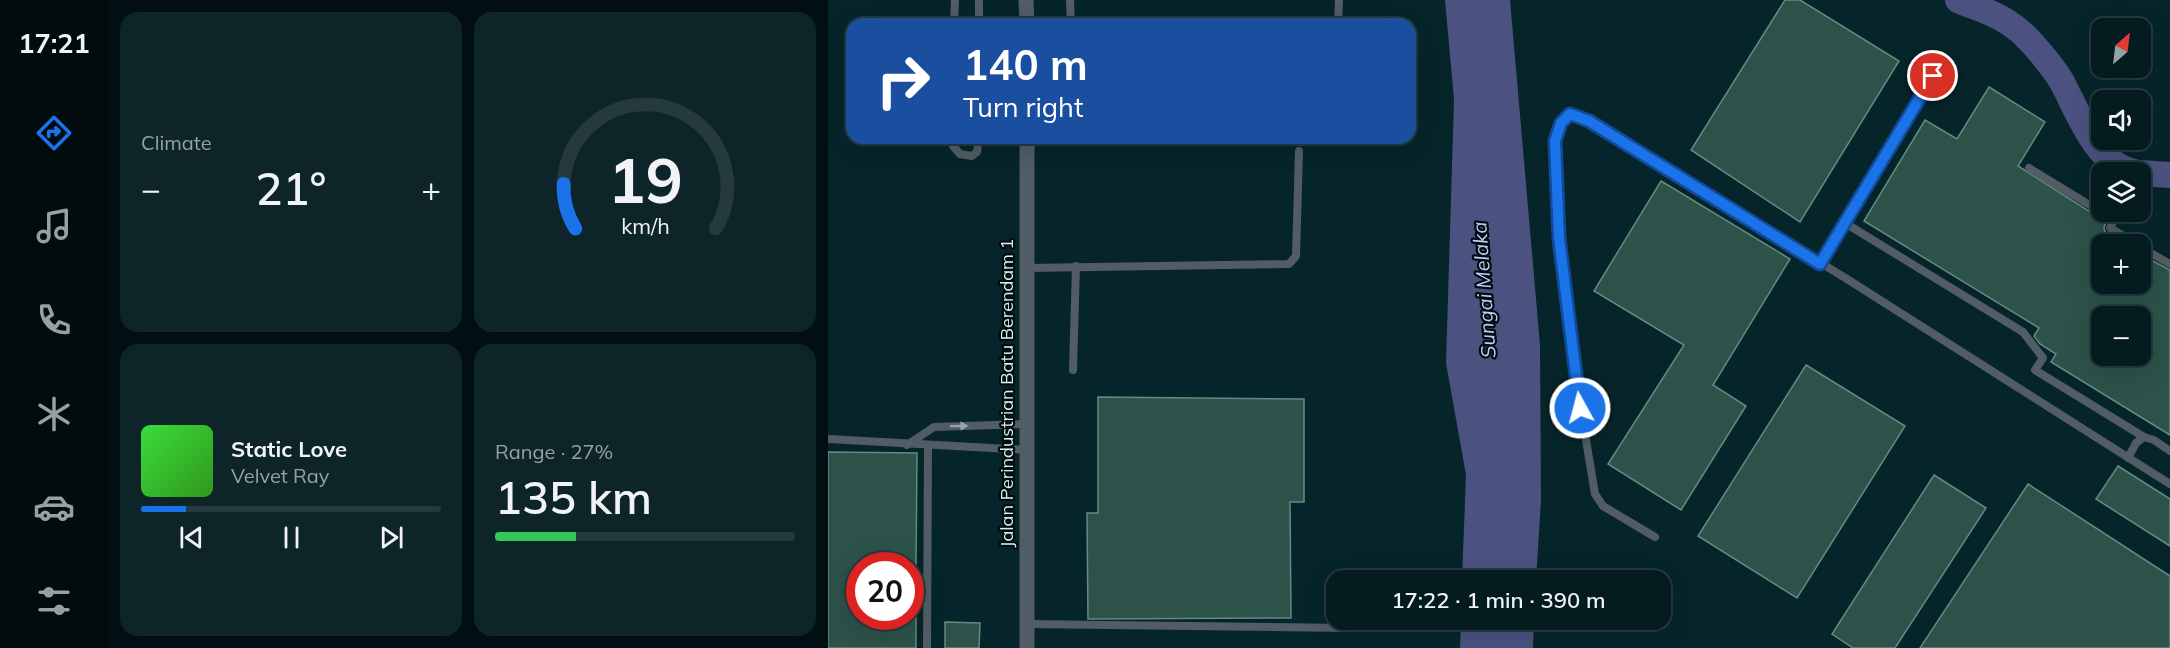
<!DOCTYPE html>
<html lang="en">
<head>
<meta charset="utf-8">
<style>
  :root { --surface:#041c20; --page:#0d2529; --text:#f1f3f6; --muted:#97a1a5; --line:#253a3e; --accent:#1a73e8 }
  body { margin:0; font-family:Mulish,sans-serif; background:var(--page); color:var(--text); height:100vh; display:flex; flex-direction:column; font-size:22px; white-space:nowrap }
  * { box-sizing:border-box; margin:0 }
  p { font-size:20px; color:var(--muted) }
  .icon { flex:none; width:33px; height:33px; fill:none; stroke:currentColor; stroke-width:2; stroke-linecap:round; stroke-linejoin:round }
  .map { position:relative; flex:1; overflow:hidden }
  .details { display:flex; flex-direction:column; gap:12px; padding:12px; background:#020f12; width:720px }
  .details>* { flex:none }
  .hud { position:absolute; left:18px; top:18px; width:570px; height:126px; border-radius:18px; box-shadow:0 6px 24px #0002,0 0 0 2px var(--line); background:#1a4fa0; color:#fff; overflow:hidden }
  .needle { width:39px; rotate:28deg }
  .fabs { position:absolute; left:1263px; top:18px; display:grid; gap:12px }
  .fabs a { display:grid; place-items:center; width:60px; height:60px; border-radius:12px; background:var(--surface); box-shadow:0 6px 24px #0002,0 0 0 2px var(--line); font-size:30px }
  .speed { position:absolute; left:18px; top:552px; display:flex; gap:12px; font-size:30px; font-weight:700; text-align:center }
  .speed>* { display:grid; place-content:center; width:78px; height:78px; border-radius:50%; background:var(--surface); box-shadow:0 6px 24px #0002,0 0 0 2px var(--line); line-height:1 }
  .speed .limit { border:9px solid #d22; background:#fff; color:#111 }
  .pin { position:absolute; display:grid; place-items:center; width:51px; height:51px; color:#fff; margin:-26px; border:3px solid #fff; border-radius:50%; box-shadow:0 2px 6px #0007 }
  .me { position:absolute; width:66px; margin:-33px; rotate:353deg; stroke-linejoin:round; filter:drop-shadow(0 0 4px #0008) }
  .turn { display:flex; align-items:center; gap:21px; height:126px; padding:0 18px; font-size:27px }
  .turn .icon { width:78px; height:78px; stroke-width:2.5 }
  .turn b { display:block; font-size:42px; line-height:51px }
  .big { font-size:45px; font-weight:600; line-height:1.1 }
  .details .widget { flex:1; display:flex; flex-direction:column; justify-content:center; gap:9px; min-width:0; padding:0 21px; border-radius:18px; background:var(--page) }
  .details .dial { align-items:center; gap:0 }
  .dial svg { height:156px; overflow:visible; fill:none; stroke:var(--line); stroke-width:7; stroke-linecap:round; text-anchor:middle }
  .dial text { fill:var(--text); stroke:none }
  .song { display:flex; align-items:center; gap:18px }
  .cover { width:72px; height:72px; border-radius:9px; background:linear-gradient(135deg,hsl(120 70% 55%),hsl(110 70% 35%)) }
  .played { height:6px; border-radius:3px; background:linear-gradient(90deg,var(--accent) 15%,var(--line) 15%) }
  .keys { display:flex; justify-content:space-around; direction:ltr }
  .heat { display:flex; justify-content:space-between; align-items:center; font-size:33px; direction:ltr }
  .charge { height:9px; border-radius:4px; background:linear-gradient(90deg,#34c759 27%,var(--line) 0) }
  .details .tiles { flex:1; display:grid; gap:12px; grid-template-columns:repeat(2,1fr) }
  .trip { position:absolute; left:498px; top:570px; width:345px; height:60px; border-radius:18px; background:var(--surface); box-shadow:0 6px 24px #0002,0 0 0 2px var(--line); font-weight:600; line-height:60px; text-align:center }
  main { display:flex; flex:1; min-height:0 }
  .dock { display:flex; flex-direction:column; width:108px; justify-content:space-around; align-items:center; background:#020b0d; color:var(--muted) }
  .dock .icon { width:42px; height:42px }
  .dock .active { color:var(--accent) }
  .dock b { font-size:27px; color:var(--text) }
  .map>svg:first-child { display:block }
  .water { fill:#4b5280 }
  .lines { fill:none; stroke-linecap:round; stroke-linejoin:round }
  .river { stroke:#4b5280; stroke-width:26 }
  .building { fill:#2c5249; stroke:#648b81; stroke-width:1.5; fill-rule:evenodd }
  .service { stroke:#515c65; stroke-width:8 }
  .minor { stroke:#515c65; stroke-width:15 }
  .oneway { fill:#96a6ac }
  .route-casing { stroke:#114b97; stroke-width:15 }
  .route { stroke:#1a73e8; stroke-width:10 }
  .labels { text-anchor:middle; stroke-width:4.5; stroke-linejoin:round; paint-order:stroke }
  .street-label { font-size:18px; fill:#daeff3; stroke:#010c0f }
  .water-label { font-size:20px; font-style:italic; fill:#c2cbf8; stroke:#010c0f }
</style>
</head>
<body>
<main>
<nav class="dock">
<b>17:21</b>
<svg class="icon active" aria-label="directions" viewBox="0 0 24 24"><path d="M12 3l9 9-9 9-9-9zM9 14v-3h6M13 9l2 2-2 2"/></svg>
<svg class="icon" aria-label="music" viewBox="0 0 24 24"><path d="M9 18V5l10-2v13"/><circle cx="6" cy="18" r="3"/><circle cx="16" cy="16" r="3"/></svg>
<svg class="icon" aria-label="phone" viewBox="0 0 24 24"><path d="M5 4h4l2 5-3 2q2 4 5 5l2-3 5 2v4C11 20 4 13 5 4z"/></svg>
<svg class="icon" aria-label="climate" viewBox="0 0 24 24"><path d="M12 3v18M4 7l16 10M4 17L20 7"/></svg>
<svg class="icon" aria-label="car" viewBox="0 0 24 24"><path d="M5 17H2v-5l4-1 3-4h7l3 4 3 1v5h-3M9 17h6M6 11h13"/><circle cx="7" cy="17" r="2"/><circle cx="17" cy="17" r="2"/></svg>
<svg class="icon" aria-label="filters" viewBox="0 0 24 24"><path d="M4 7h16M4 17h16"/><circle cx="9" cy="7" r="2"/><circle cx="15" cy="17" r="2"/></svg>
</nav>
<section class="details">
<div class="tiles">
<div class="widget"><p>Climate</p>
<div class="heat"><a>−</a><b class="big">21°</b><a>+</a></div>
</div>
<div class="widget dial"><svg viewBox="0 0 100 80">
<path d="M14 69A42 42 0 1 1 86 69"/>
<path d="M14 69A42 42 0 0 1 8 46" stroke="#1a73e8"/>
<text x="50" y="56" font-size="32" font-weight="700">19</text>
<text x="50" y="72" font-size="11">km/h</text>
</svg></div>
<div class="widget">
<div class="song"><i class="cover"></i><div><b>Static Love</b><p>Velvet Ray</p></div></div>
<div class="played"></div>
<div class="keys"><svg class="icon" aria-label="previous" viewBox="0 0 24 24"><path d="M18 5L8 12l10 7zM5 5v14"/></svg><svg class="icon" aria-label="pause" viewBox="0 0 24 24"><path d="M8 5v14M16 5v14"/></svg><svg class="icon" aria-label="next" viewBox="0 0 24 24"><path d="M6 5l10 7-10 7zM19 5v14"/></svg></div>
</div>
<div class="widget"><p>Range · 27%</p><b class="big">135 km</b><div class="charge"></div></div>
</div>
</section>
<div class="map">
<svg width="1342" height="648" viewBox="0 0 1342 648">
  <rect width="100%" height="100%" fill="#06252a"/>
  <!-- water -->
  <g class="water">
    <path d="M 617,0 L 682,0 L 712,345 L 713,501 L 708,580 L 634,580 L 638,475 L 618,363 L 626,100 Z"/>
    <path d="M 633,620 L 706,620 L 705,648 L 632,648 Z"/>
  </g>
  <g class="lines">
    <!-- river -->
    <g class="river">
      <path d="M 1130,0 C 1140,5 1150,7 1160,12 C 1175,18 1191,29 1202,41 C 1214,54 1225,67 1234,82 C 1250,112 1269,166 1307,172"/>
      <path d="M 1312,173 L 1342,175"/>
    </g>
  </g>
  <!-- building -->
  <g class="building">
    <path d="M 957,0 L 972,0 L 1071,61 L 972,222 L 863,150 Z"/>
    <path d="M 1161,87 L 1217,122 L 1190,166 L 1278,222 L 1276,228 L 1277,232 L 1298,244 L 1274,244 L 1274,284 L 1312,284 L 1312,254 L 1342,270 L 1342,435 L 1223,362 L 1228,354 L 1212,344 L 1206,336 L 1211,328 L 1036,221 L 1097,120 L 1129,139 ZM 1274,316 L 1312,316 L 1312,356 L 1274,356 Z"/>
    <path d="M 833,181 L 962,259 L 885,385 L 918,406 L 853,510 L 780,464 L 856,345 L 766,291 Z"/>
    <path d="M 978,365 L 1077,426 L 969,598 L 870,536 Z"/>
    <path d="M 270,397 L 476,399 L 476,502 L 462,502 L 463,618 L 260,619 L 259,513 L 270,513 Z"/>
    <path d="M 0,452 L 89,453 L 88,566 L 32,566 L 32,616 L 88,616 L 88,648 L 0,648 Z"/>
    <path d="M 1290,466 L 1342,499 L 1342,546 L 1268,499 Z"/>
    <path d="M 1106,475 L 1158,508 L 1067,648 L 1025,648 L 1004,634 Z"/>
    <path d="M 1200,484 L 1342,576 L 1342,648 L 1092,648 Z"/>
    <path d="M 117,622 L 152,623 L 151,648 L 117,648 Z"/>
  </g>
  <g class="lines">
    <!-- service -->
    <g class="service">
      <path d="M 242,0 L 243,24"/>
      <path d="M 126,24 L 127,0"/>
      <path d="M 151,24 L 151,0"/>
      <path d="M 510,24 L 511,0"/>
      <path d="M 125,138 L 125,146 L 132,154 L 144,156 L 149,152 L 151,138"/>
      <path d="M 1201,168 L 1286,220 L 1282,228 L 1309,244"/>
      <path d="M 1017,223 L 1195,332 L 1215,358 L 1207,370 L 1316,437"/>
      <path d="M 1312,247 L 1342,264"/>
      <path d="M 992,264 L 1105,76"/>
      <path d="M 199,268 L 461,264 L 468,256 L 471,151"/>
      <path d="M 245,370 L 248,266"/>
      <path d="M 0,439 L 199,450"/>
      <path d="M 79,445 L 106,427 L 199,424"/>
      <path d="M 1300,458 L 1308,443 L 1316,437 L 1326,440 L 1342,451"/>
      <path d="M 827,537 L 775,506 L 767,494 L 750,392 L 731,238 L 727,141 L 733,123 L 742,114 L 761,121 L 1019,279 L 1342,484"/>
      <path d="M 199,624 L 520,628"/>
      <path d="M 99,648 L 100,446"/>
    </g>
    <!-- minor -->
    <g class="minor">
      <path d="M 198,0 L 199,24"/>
      <path d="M 199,138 L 199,648"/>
    </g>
  </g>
  <!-- one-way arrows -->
  <defs><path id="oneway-solid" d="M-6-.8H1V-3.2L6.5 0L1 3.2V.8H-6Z" transform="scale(1.5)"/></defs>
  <use class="oneway" href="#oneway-solid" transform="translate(131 426) rotate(-1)"/>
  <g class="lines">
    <defs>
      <path id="route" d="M 752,408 L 731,238 L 727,141 L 733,123 L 742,114 L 761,121 L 992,264 L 1105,76"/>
    </defs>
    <!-- route casing -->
    <use href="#route" class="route-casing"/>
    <!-- route -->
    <use href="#route" class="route"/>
  </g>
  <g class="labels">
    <!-- street labels -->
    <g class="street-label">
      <text transform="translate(179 393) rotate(-90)" y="6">Jalan Perindustrian Batu Berendam 1</text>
    </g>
    <!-- water labels -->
    <g class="water-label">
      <text transform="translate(656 290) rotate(-94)" y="7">Sungai Melaka</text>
    </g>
  </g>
</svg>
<div class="fabs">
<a><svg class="needle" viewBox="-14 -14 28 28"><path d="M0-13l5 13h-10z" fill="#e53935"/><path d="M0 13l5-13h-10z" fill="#97a1a5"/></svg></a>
<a><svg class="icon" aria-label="sound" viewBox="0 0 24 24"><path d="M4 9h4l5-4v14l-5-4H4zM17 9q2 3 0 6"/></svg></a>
<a><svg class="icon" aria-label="layers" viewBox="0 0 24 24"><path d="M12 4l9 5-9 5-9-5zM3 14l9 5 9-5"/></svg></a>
<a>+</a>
<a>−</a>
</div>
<div class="speed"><div class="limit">20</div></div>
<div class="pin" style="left:1105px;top:76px;background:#d93025"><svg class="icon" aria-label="arrive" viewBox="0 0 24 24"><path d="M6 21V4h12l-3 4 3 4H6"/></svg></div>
<svg class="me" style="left:752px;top:408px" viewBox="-20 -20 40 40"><circle r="17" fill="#1a73e8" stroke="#fff" stroke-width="3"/><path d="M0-11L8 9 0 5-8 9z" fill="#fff"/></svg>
<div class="trip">17:22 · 1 min · 390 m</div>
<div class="hud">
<div class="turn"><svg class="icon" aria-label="right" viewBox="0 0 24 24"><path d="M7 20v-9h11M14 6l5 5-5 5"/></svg><div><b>140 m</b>Turn right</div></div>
</div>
</div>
</main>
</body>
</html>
